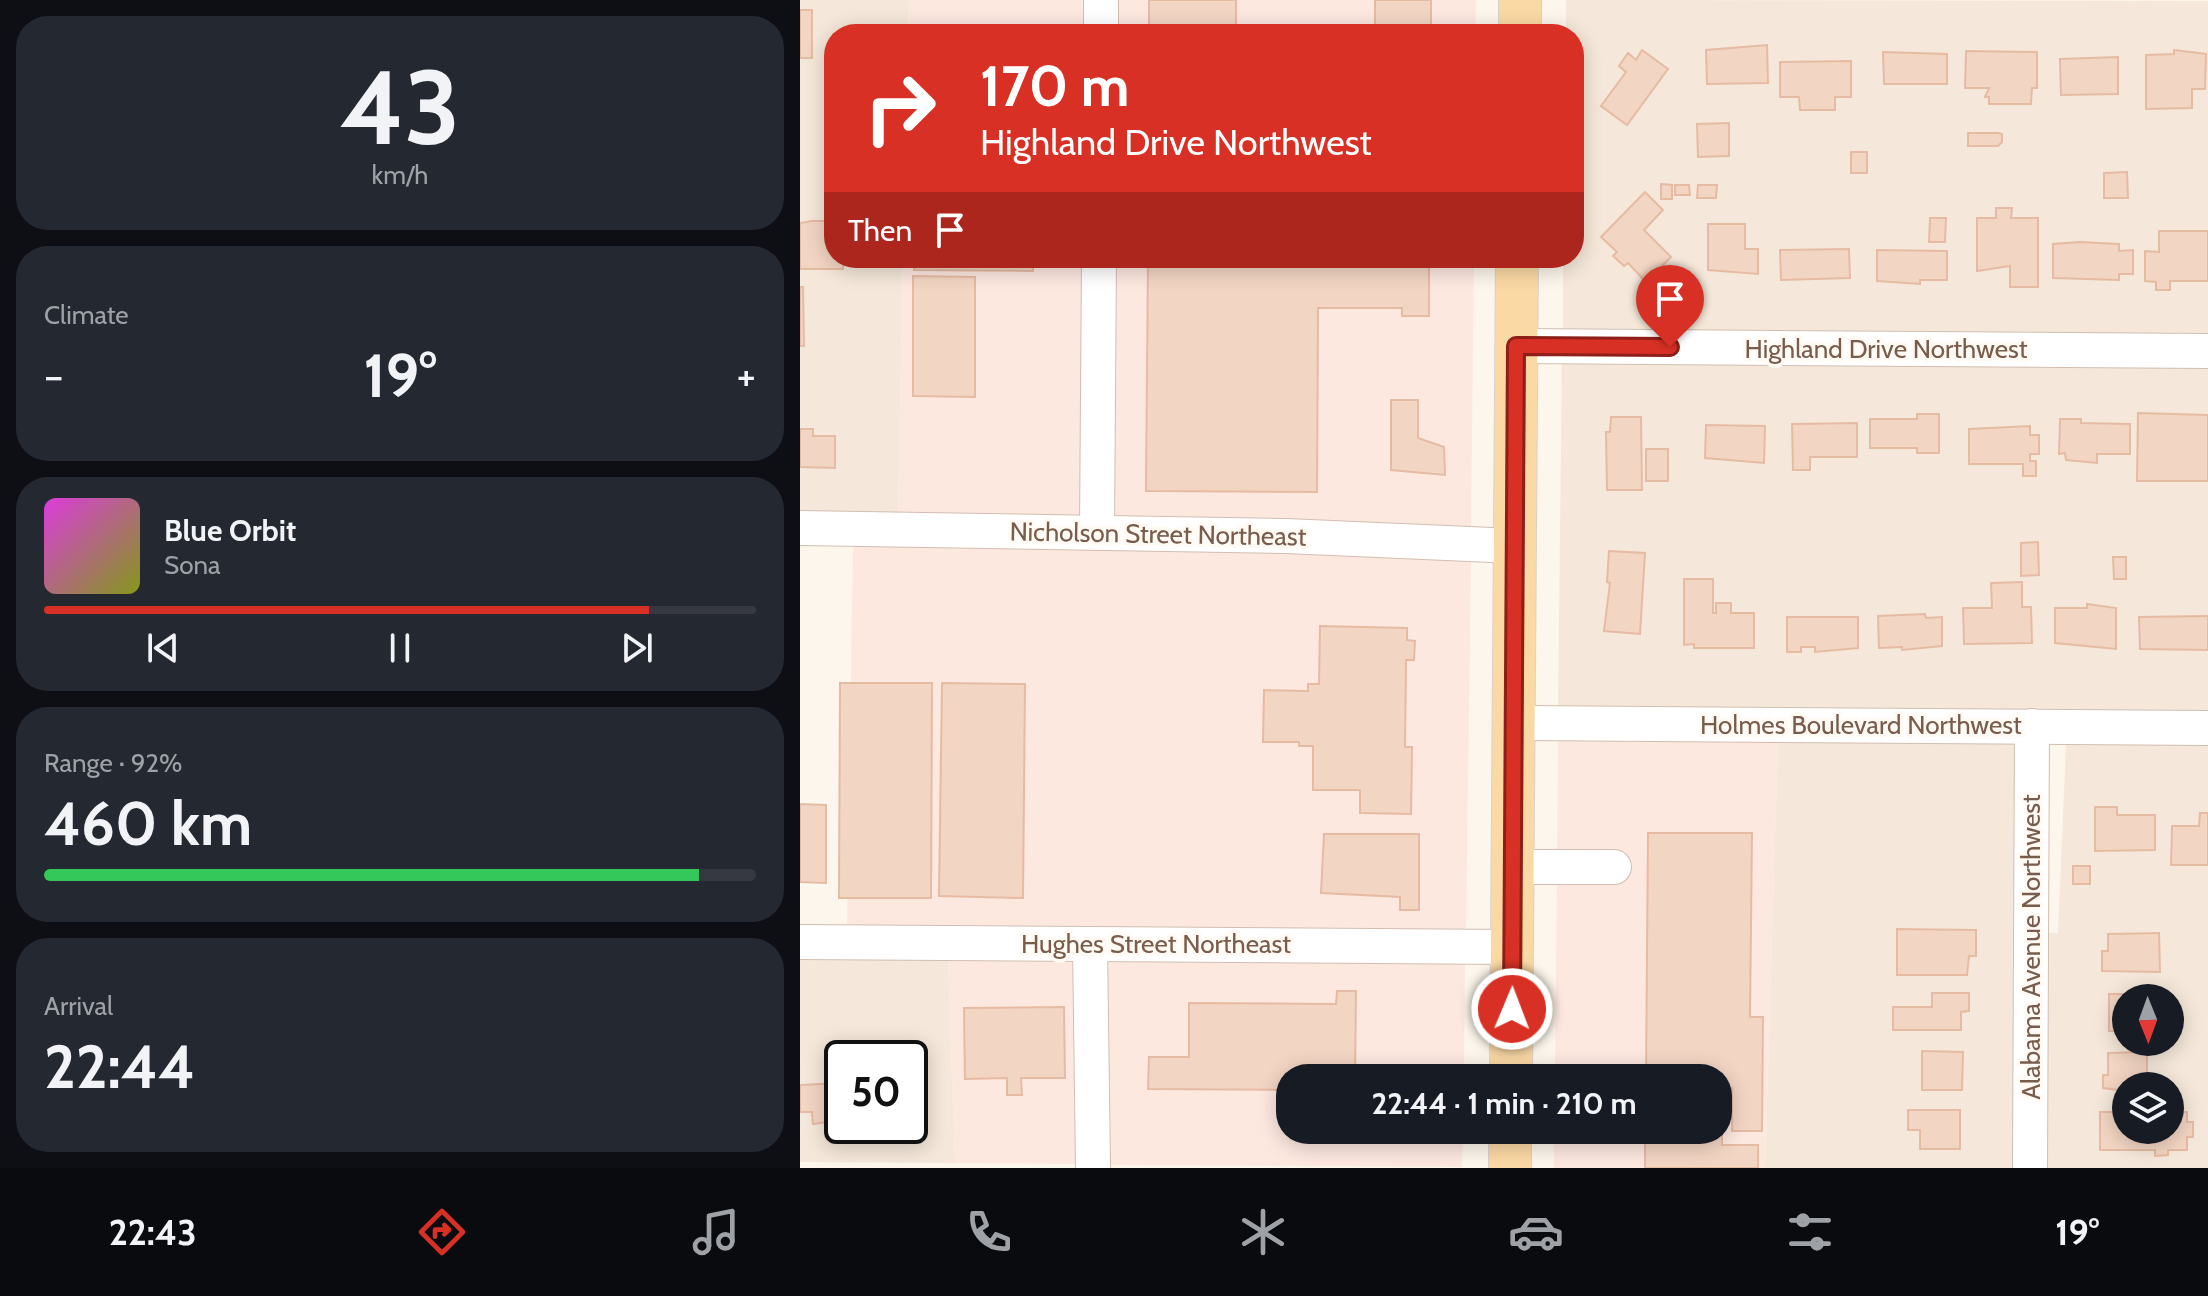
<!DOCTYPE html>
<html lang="en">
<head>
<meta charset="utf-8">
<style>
  :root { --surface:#171b24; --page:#242831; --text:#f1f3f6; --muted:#9ea1a6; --line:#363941; --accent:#d93025 }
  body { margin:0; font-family:Cabin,sans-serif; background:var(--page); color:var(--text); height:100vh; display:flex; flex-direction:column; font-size:30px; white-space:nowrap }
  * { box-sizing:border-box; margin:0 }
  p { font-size:26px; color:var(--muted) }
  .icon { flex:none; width:44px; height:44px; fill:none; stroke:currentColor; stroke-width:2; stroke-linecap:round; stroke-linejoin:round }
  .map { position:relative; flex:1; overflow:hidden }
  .drawer { display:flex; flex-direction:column; gap:16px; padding:16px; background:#0d0f14; width:800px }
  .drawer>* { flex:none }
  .guide { position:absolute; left:24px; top:24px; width:760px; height:244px; border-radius:32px; box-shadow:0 4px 20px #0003; background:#d93025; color:#fff; overflow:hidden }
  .needle { width:52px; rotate:179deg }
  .controls { position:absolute; left:1312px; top:984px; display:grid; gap:16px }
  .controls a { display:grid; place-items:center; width:72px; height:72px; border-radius:50%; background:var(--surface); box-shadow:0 4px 20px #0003; font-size:40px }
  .speed { position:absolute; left:24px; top:1040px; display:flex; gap:16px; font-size:40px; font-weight:700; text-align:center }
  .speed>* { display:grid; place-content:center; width:104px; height:104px; border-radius:50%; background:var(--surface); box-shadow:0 4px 20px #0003; line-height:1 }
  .speed .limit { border:4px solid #111; border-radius:12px; background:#fff; color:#111 }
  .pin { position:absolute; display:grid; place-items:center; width:68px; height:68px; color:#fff; margin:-82px -34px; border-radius:50% 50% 50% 0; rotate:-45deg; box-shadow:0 0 8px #0007 }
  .pin .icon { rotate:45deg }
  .me { position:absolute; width:88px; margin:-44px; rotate:1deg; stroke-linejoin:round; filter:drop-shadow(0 0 6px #0008) }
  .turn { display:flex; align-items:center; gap:28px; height:168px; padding:0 24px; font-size:36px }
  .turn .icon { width:104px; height:104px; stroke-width:2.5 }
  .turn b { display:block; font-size:56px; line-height:68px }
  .then { display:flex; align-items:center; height:76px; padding:0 24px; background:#0003; gap:16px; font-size:30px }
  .big { font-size:60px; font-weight:700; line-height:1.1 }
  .drawer .widget { flex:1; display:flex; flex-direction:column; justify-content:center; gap:12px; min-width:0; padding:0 28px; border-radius:32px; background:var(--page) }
  .drawer .dial { align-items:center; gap:0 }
  .dial b { font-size:104px; line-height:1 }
  .song { display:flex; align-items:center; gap:24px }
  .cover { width:96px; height:96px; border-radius:12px; background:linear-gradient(135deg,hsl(300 70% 55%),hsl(70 70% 35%)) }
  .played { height:8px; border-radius:4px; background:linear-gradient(90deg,var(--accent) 85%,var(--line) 85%) }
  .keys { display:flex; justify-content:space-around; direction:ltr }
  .heat { display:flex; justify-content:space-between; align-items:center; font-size:44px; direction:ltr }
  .charge { height:12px; border-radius:6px; background:linear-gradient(90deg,#34c759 92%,var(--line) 0) }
  .trip { position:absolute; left:476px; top:1064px; width:456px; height:80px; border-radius:32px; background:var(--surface); box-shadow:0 4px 20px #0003; font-weight:700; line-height:80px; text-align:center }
  .menu { display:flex; height:128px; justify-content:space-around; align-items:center; background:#090b0e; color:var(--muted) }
  .menu .icon { width:56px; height:56px }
  .menu .current { color:var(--accent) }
  .menu b { font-size:36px; color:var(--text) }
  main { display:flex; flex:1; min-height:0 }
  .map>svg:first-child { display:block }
  .residential { fill:#f5e8da; fill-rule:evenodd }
  .commercial { fill:#fde8e0 }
  .building { fill:#f3d5c3; stroke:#e6bba3; stroke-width:2 }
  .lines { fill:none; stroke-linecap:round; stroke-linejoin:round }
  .minor-casing { stroke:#d1beb0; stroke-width:36 }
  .major-casing { stroke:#dad1cd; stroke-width:44 }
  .minor { stroke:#fff; stroke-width:34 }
  .major { stroke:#fbd9a5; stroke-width:42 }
  .route-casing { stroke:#8d1f18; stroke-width:20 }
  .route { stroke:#d93025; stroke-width:14 }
  .labels { text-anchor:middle; stroke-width:7; stroke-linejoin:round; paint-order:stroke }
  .street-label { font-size:26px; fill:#7a5c4d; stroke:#fffaf3 }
</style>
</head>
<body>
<main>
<section class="drawer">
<div class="widget dial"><b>43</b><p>km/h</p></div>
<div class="widget"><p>Climate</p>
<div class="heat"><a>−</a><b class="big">19°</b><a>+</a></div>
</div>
<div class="widget">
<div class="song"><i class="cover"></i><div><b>Blue Orbit</b><p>Sona</p></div></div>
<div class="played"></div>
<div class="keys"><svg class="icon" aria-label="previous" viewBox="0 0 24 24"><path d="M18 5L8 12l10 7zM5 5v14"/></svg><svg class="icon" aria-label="pause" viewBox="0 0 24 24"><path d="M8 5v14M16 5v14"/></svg><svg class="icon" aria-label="next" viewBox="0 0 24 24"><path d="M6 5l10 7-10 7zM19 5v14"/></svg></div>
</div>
<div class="widget"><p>Range · 92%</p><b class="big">460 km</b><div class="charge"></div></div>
<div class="widget"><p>Arrival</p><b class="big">22:44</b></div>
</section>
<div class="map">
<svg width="1408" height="1168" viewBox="0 0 1408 1168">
  <rect width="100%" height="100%" fill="#fdf6ec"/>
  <!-- residential -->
  <g class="residential">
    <path d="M 0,0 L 109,0 L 108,34 L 34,34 L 34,258 L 103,258 L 98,514 L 0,513 Z"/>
    <path d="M 766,0 L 1408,1 L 1408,336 L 763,332 L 763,258 L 774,258 L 774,34 L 766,34 Z"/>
    <path d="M 762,362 L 1408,366 L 1408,713 L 758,708 Z"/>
    <path d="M 978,739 L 1219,741 L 1217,1168 L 965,1168 Z"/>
    <path d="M 1408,743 L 1408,1168 L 1243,1168 L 1245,933 L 1258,933 L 1266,744 ZM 1326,998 L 1370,998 L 1370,1042 L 1326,1042 ZM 1326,1086 L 1370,1086 L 1370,1130 L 1326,1130 Z"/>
    <path d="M 0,957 L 148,958 L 155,1163 L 0,1162 ZM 42,1058 L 110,1058 L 110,1126 L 42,1126 Z"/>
  </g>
  <!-- commercial -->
  <g class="commercial">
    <path d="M 109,0 L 288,0 L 288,34 L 108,34 Z"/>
    <path d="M 314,0 L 676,0 L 675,34 L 314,34 Z"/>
    <path d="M 103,258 L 286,258 L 284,517 L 98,514 Z"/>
    <path d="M 312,258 L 674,258 L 671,529 L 310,517 Z"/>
    <path d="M 53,544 L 486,551 L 671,559 L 666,932 L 47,927 Z"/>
    <path d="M 758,738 L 978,739 L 965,1168 L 754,1168 L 754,1130 L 918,1130 L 918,1078 L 755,1078 Z"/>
    <path d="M 148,958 L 277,958 L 279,1164 L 155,1163 Z"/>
    <path d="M 303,959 L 665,961 L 664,1078 L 490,1078 L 490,1130 L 663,1130 L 662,1167 L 305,1165 Z"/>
  </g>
  <!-- building -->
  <g class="building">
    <path d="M 349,0 L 436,0 L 436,27 L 349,29 Z"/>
    <rect x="575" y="0" width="56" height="30"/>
    <rect x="0" y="10" width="12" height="48"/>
    <path d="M 967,45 L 968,83 L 907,84 L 906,50 Z"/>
    <path d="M 842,50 L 868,69 L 827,125 L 801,106 L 826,72 L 819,66 L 828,53 L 836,60 Z"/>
    <path d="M 1374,50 L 1406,54 L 1405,89 L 1392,89 L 1392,108 L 1346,109 L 1346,55 L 1374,54 Z"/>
    <path d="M 1166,51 L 1237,52 L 1237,88 L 1232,88 L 1231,104 L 1189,104 L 1189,97 L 1185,97 L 1189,88 L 1165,88 Z"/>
    <path d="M 1083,52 L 1147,54 L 1147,84 L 1084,84 Z"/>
    <path d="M 1318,57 L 1318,94 L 1261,95 L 1260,59 Z"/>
    <path d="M 1051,61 L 1051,97 L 1035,97 L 1035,110 L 1000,110 L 999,97 L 980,97 L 980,62 Z"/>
    <path d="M 929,123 L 929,156 L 898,157 L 897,124 Z"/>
    <path d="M 1168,133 L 1198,133 L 1202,134 L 1202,142 L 1198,146 L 1168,146 Z"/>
    <rect x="1051" y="152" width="16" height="21"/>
    <path d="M 1327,172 L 1328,198 L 1304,198 L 1304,173 Z"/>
    <path d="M 861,184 L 872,185 L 872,199 L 861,199 Z"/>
    <path d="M 875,185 L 889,185 L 890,195 L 875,195 Z"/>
    <path d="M 898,185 L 917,185 L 916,198 L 897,198 Z"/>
    <path d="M 845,192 L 863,210 L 844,230 L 871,257 L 846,282 L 828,263 L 824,266 L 813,256 L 817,252 L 801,237 Z"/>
    <path d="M 1196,208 L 1212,208 L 1211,218 L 1238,218 L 1238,287 L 1210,287 L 1210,266 L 1177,271 L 1177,218 L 1196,218 Z"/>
    <path d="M 1130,218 L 1146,218 L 1145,242 L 1129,242 Z"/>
    <path d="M 12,221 L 34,221 L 34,258 L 44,258 L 43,269 L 0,269 L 0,223 Z"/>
    <path d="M 908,224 L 945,224 L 945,249 L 958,249 L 958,274 L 908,270 Z"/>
    <path d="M 1359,231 L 1408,231 L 1408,281 L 1370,281 L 1370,290 L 1356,290 L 1356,282 L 1345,281 L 1345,251 L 1359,252 Z"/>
    <path d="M 1280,242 L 1319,244 L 1319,251 L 1333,250 L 1333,274 L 1319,274 L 1319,280 L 1253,278 L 1253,244 Z"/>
    <path d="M 1049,249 L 1050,278 L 981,280 L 980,250 Z"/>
    <path d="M 1077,250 L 1147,251 L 1147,280 L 1120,280 L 1120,284 L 1077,281 Z"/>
    <path d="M 115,258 L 233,258 L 233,271 L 114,270 Z"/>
    <path d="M 348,258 L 629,258 L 629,316 L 602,316 L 602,308 L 518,308 L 517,492 L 346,491 Z"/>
    <path d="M 113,276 L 175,277 L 175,397 L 113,396 Z"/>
    <path d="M 0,287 L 3,287 L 4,346 L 0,346 Z"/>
    <path d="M 591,400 L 618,400 L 618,438 L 644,447 L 645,475 L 591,470 Z"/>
    <path d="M 1338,413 L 1408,415 L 1408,481 L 1337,481 Z"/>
    <path d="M 1117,414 L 1139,414 L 1139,453 L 1117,453 L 1117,448 L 1070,448 L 1070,419 L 1117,419 Z"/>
    <path d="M 811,417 L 841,417 L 842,490 L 807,490 L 806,432 L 810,432 Z"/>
    <path d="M 1260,419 L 1281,419 L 1281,423 L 1330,424 L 1330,454 L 1297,454 L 1297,463 L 1266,460 L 1265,453 L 1259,454 Z"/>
    <path d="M 1057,423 L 1057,457 L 1010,457 L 1010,470 L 993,470 L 992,424 Z"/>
    <path d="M 906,425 L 965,426 L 964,463 L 905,458 Z"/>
    <path d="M 1230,426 L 1230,435 L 1239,435 L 1239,454 L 1230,454 L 1230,461 L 1236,461 L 1236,476 L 1223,476 L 1223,464 L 1169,464 L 1169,429 Z"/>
    <path d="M 0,429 L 13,429 L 13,436 L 35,436 L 35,468 L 0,467 Z"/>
    <rect x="846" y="449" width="22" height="32"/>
    <path d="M 1238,542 L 1239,575 L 1221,576 L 1221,543 Z"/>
    <path d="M 809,551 L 845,553 L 840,634 L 804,631 L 810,583 L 807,582 Z"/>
    <path d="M 1313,557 L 1326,557 L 1326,579 L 1314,579 Z"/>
    <path d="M 884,579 L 913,579 L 913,613 L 916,613 L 916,603 L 931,603 L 931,613 L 954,613 L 954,648 L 894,648 L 894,644 L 884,645 Z"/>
    <path d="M 1222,582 L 1222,607 L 1231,607 L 1232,643 L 1164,644 L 1163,608 L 1192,608 L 1191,583 Z"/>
    <path d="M 1287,604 L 1316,608 L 1316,649 L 1255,643 L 1255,608 L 1287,608 Z"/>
    <path d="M 1125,614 L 1126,618 L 1142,617 L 1142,646 L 1102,650 L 1102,647 L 1079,648 L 1078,616 Z"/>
    <path d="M 1408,616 L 1408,650 L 1340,649 L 1339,617 Z"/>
    <path d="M 987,617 L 1058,617 L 1058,648 L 1015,652 L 1015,647 L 1001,647 L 1001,652 L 987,652 Z"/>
    <path d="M 520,626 L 607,628 L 607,640 L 615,641 L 614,660 L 606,660 L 605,747 L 612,747 L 611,814 L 560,813 L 560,790 L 513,790 L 513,746 L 499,746 L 499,742 L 463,742 L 464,690 L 508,691 L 508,684 L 519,684 Z"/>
    <path d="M 40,683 L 132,683 L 131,898 L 39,898 Z"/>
    <path d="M 142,683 L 225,684 L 223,898 L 139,896 Z"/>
    <path d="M 0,804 L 26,805 L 26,883 L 0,882 Z"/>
    <path d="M 1295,807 L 1317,807 L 1317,815 L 1355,815 L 1355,850 L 1295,851 Z"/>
    <path d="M 1400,813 L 1408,813 L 1408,865 L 1371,865 L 1372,826 L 1399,826 Z"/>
    <path d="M 848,833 L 952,833 L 950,1017 L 963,1017 L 962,1131 L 932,1131 L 932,1088 L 922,1087 L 922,1145 L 958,1145 L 958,1168 L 845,1168 L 845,1130 L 918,1130 L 918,1078 L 846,1078 Z"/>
    <path d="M 524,834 L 619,834 L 619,910 L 600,910 L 600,897 L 521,893 Z"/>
    <rect x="1273" y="866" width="17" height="18"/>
    <path d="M 1097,929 L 1176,930 L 1176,956 L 1169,956 L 1167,975 L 1097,975 Z"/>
    <path d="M 1359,933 L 1360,972 L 1302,971 L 1302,951 L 1308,951 L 1308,934 Z"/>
    <path d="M 537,991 L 556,991 L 555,1078 L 490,1078 L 490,1090 L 348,1089 L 349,1057 L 389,1057 L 389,1003 L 536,1004 Z"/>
    <path d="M 1132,993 L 1169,993 L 1169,1011 L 1161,1012 L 1161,1030 L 1093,1030 L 1093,1007 L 1132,1007 Z"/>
    <path d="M 1309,994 L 1346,994 L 1346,998 L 1326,998 L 1326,1031 L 1309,1031 Z"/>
    <path d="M 264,1007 L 265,1078 L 221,1078 L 222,1095 L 207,1095 L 207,1078 L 165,1079 L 164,1008 Z"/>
    <path d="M 1122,1051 L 1163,1052 L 1162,1090 L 1122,1090 Z"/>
    <path d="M 1347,1052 L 1347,1086 L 1326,1086 L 1326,1091 L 1303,1088 L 1303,1075 L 1308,1075 L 1308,1053 Z"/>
    <path d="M 42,1083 L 42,1120 L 13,1124 L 12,1112 L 0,1112 L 0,1085 Z"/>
    <path d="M 1313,1106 L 1324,1107 L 1326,1130 L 1370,1130 L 1370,1112 L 1387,1112 L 1387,1122 L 1393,1122 L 1393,1137 L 1387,1137 L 1387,1150 L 1368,1150 L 1368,1155 L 1355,1156 L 1355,1150 L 1300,1150 L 1300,1112 L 1313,1112 Z"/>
    <path d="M 1108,1110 L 1160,1110 L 1160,1149 L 1120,1149 L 1120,1130 L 1108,1130 Z"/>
  </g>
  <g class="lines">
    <defs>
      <g id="minor">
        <path d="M 301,34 L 301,0"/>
        <path d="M 716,346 L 1408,351"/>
        <path d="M 0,528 L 486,536 L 715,546"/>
        <path d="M 297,532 L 299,258"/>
        <path d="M 714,723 L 1408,728"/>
        <path d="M 713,867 L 814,867"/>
        <path d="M 0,942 L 712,947"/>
        <path d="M 290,944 L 293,1168"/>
        <path d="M 1230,1168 L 1232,726"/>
      </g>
      <g id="major">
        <path d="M 720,34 L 720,0"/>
        <path d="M 711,1078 L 717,258"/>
        <path d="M 710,1168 L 710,1130"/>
      </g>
    </defs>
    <!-- minor casing -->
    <use href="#minor" class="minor-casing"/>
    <!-- major casing -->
    <use href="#major" class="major-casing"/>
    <!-- minor -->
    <use href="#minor" class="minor"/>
    <!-- major -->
    <use href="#major" class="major"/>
  </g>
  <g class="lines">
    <defs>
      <path id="route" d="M 712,1009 L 716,346 L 870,347"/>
    </defs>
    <!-- route casing -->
    <use href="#route" class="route-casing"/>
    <!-- route -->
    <use href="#route" class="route"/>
  </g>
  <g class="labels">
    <!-- street labels -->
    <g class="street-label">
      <text x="1086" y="358">Highland Drive Northwest</text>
      <text transform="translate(358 534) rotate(1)" y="9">Nicholson Street Northeast</text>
      <text x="1061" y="734">Holmes Boulevard Northwest</text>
      <text x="356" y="953">Hughes Street Northeast</text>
      <text transform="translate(1231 947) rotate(-90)" y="9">Alabama Avenue Northwest</text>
    </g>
  </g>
</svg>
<div class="controls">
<a><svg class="needle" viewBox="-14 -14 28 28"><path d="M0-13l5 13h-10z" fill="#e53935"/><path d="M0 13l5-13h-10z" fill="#9ea1a6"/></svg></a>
<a><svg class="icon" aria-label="layers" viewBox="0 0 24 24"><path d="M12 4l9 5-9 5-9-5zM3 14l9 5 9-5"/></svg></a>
</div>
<div class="speed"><div class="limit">50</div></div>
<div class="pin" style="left:870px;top:347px;background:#d93025"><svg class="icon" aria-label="arrive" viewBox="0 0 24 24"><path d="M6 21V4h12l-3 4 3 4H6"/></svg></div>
<svg class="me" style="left:712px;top:1009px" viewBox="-20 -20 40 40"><circle r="17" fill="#d93025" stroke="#fff" stroke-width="3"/><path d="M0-11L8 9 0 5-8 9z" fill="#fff"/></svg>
<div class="trip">22:44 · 1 min · 210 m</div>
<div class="guide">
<div class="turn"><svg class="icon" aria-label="right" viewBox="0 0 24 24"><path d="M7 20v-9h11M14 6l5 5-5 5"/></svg><div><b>170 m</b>Highland Drive Northwest</div></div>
<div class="then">Then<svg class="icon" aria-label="arrive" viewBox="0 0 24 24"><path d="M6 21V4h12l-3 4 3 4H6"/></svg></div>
</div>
</div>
</main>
<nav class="menu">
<b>22:43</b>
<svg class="icon current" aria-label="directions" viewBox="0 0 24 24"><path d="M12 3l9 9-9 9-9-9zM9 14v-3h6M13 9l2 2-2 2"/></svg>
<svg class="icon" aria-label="music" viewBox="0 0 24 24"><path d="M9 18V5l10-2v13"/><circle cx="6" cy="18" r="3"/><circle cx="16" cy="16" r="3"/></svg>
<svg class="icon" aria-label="phone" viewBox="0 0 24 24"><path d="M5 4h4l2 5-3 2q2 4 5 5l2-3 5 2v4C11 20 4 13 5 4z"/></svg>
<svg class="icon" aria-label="climate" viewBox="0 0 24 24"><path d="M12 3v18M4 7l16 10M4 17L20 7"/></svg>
<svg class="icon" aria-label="car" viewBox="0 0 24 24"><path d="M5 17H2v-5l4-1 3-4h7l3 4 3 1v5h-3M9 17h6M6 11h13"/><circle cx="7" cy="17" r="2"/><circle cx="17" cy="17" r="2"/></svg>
<svg class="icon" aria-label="filters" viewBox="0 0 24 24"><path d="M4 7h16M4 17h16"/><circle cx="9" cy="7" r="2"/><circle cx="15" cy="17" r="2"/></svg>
<b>19°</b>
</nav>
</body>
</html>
